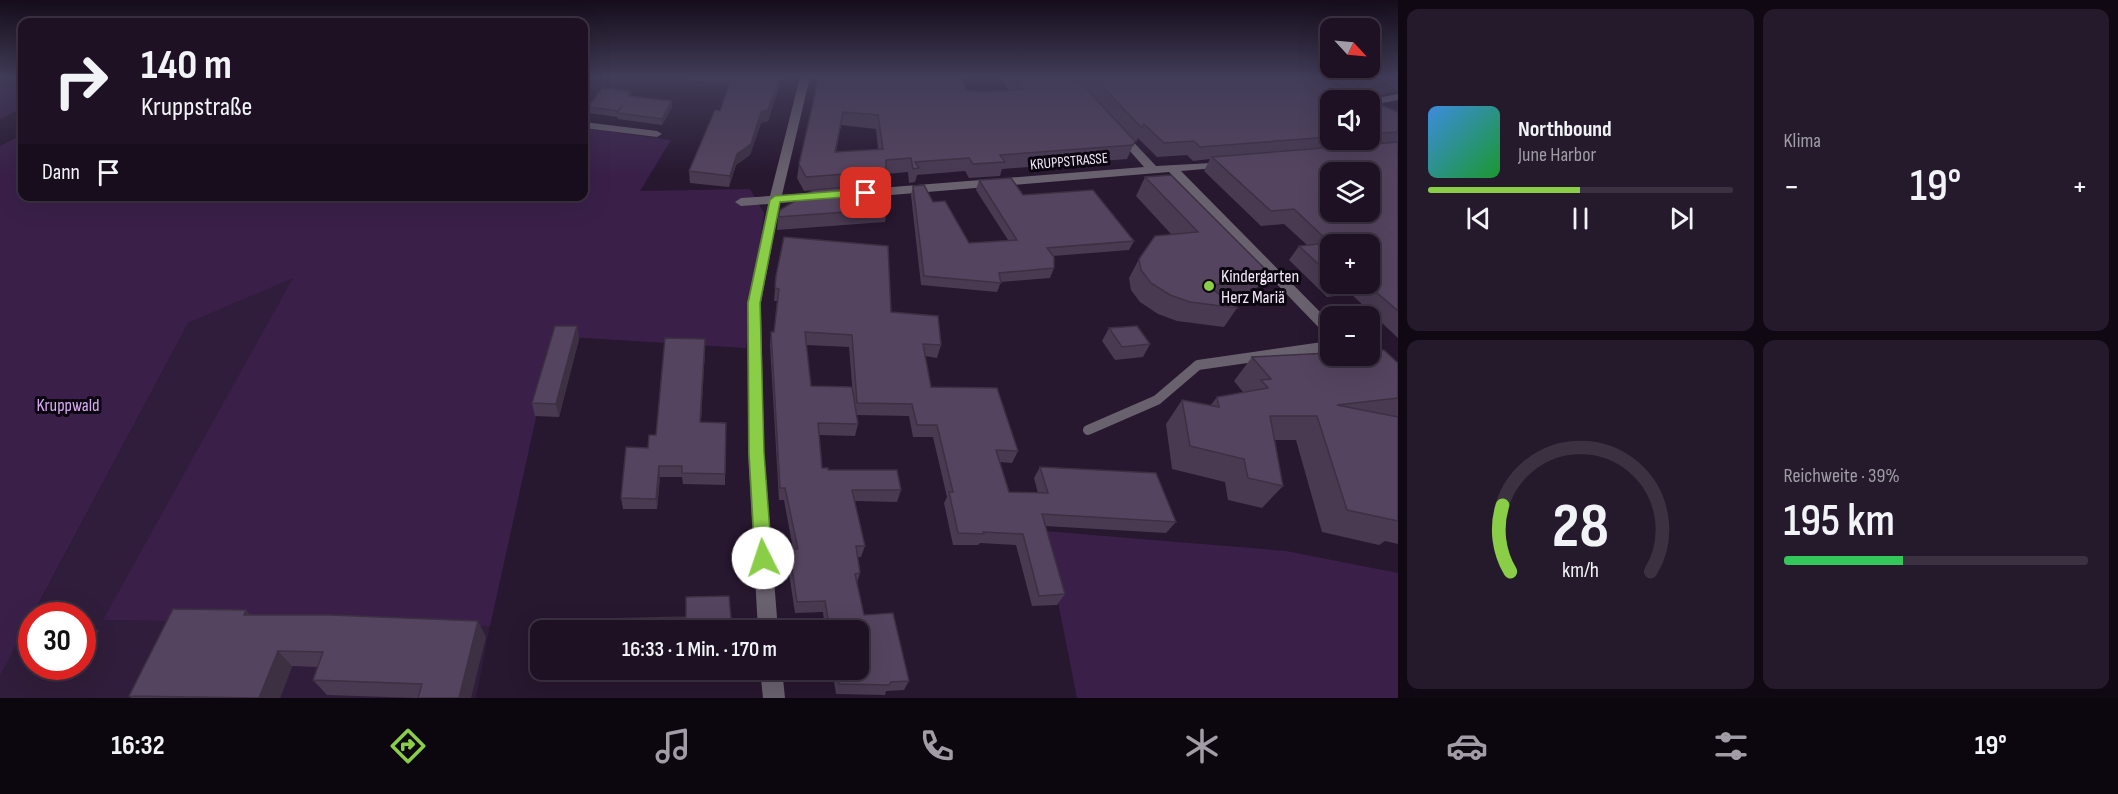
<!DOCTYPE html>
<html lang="de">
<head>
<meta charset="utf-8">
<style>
  :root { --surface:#1d1123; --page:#251a2b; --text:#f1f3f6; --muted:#a09da6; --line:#3b3141; --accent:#8ace47 }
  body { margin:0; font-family:"Sofia Sans Condensed",sans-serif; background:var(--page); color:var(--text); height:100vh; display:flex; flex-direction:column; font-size:22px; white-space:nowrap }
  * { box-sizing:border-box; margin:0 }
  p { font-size:20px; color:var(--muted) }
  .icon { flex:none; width:33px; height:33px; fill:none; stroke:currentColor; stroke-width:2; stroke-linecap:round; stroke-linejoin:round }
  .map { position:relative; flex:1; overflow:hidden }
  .side { display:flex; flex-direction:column; gap:9px; padding:9px; background:#100913; width:720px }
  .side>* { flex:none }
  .banner { position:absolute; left:18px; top:18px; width:570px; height:183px; border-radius:12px; box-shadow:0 6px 24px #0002,0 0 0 2px var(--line); background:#1d1123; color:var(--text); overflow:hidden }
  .needle { width:39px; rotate:116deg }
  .controls { position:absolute; left:1320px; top:18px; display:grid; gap:12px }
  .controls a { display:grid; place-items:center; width:60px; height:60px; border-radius:12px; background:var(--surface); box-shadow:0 6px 24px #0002,0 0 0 2px var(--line); font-size:30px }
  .speed { position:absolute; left:18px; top:602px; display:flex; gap:12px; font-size:30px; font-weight:700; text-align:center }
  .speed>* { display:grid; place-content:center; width:78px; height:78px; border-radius:50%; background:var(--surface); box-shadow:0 6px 24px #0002,0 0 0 2px var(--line); line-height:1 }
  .speed .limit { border:9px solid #d22; background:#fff; color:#111 }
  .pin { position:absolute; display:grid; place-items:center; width:51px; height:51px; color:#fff; margin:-26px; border-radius:12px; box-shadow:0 3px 9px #0006 }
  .me { position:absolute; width:66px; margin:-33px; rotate:356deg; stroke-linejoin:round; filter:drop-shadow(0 0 4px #0008) }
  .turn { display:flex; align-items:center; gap:21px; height:126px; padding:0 24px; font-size:27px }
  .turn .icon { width:78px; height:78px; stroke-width:2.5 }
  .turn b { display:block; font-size:42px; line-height:51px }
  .then { display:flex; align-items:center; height:57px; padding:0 24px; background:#0003; gap:12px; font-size:22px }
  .big { font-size:45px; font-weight:600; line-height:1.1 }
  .side .widget { flex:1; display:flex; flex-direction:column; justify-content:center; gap:9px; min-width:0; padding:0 21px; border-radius:12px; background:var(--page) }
  .side .dial { align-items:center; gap:0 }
  .dial svg { height:156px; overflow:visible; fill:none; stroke:var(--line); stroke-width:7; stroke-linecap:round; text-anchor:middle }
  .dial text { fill:var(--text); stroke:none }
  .song { display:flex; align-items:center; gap:18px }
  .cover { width:72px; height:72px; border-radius:9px; background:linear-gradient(135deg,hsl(210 70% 55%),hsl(130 70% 35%)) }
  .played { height:6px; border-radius:3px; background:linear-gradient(90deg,var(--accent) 50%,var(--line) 50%) }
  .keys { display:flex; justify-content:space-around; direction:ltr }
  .heat { display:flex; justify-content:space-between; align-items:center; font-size:33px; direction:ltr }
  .charge { height:9px; border-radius:4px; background:linear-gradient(90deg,#34c759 39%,var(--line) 0) }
  .side .tiles { flex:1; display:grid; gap:9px; grid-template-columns:repeat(2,1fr) }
  .trip { position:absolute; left:530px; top:620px; width:339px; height:60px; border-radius:12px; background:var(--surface); box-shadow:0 6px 24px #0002,0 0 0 2px var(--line); font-weight:600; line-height:60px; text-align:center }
  .tab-bar { display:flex; height:96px; justify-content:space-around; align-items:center; background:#0c070e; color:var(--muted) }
  .tab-bar .icon { width:42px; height:42px }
  .tab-bar .on { color:var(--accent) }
  .tab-bar b { font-size:27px; color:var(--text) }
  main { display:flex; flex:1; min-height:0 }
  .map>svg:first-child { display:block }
  .built { fill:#301d3b }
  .green { fill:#3a2049 }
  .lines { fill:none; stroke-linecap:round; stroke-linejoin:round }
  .service { stroke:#69616e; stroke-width:10 }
  .minor { fill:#69616e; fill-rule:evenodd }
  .wall { fill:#493a52; fill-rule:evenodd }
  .shaded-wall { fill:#3c3042 }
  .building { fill:#55445f; stroke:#3c3042; stroke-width:1.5; fill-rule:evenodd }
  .route { fill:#8ace47; stroke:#5a862e; stroke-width:1.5 }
  .poi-dot { fill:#8ace47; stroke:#0c0610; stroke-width:2 }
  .labels { text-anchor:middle; stroke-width:6; stroke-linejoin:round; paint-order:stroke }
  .far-street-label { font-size:15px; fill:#f4eafb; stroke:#0c0610 }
  .poi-label { font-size:18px; fill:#f4eafb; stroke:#0c0610; text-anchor:start }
  .park-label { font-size:18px; fill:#d8acf3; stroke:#0c0610 }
</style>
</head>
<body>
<main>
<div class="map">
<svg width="1398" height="698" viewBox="0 0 1398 698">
  <rect width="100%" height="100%" fill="#27172f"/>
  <!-- built -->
  <path class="built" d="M 294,277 L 104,620 L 490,626 L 476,698 L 0,698 L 0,676 L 31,617 L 32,666 L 82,666 L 82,615 L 33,615 L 188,323 Z"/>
  <!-- green -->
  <g class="green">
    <path d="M 0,77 L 22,77 L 22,108 L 0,119 Z"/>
    <path d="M 584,128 L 671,140 L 640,191 L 750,189 L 764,213 L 746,348 L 554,336 L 490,626 L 103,620 L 293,278 L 188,323 L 0,676 L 0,146 L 22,135 L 22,196 L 584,196 Z"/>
    <path d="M 1044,531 L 1286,551 L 1398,573 L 1398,698 L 1077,698 Z"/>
  </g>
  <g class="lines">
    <!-- service -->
    <path class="service" d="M 1088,430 L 1157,400 L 1198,365 L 1330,346"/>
    <!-- minor -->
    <g class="minor">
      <path d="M 800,77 L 810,77 L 782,195 L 819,192 L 825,196 L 819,200 L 780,203 L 761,303 L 764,453 L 778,630 L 758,630 L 748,453 L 747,303 L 768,204 L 741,206 L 735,202 L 741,198 L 770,196 Z"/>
      <path d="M 1398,94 L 1398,100 L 1370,105 L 1370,100 L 1366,100 Z"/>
      <path d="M 584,122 L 657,131 L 662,134 L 657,137 L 584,128 Z"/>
      <path d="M 1120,131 L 1124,132 L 1156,166 L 1230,162 L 1232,164 L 1226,167 L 1181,171 L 1330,322 L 1330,335 L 1325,334 L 1169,172 L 867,197 L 861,193 L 867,189 L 1144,167 L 1115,134 Z"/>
      <path d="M 760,669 L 782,669 L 785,698 L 763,698 Z"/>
    </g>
  </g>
  <!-- wall -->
  <g class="wall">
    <path d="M 689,77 L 780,77 L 779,87 L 768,121 L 761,123 L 750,155 L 736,165 L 729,187 L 690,183 L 689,171 L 720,111 L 730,84 L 689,80 Z"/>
    <path d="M 819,77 L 984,92 L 1009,90 L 999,77 L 1398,77 L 1398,90 L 1377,96 L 1378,104 L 1398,112 L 1398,338 L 1351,294 L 1327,297 L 1289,260 L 1299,246 L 1307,245 L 1284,224 L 1261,226 L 1204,171 L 1210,159 L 1193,161 L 1187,155 L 1157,157 L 1138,138 L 1136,142 L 1135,141 L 1127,159 L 1002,169 L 1000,176 L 969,178 L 965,171 L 917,175 L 915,182 L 909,183 L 908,172 L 886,174 L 883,185 L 887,209 L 885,222 L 777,230 L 778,217 L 812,190 L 804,191 L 797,178 L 799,164 ZM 1330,100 L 1370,100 L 1370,140 L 1330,140 ZM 841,125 L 876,129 L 878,149 L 836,152 ZM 1330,244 L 1370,284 L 1330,284 Z"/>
    <path d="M 631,91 L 631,96 L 672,101 L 672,107 L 662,125 L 618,119 L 617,117 L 589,113 L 588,107 Z"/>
    <path d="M 1145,177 L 1268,272 L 1254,292 L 1240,293 L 1235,301 L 1229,302 L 1237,308 L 1224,327 L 1177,321 L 1158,314 L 1140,302 L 1131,290 L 1129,278 L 1139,259 L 1171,234 L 1136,196 Z"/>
    <path d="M 979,180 L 1023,195 L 1134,241 L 1129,250 L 1053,256 L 1054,268 L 1050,278 L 1001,282 L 997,292 L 921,285 L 911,195 L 913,186 L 933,202 L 969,243 L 1008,240 L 976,190 Z"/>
    <path d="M 776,276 L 891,312 L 941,345 L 937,358 L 925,356 L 931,387 L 1018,451 L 1012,463 L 1000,462 L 1009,492 L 1038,493 L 1034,478 L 1040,467 L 1176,522 L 1166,533 L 1045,526 L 1065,594 L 1057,605 L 1032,606 L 1016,545 L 980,543 L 978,545 L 953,545 L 944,503 L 947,497 L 933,437 L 913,437 L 909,416 L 856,415 L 858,424 L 855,436 L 819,435 L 822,468 L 901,490 L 897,502 L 855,501 L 865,546 L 861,557 L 858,557 L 860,573 L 857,583 L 864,615 L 909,681 L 904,690 L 886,691 L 885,695 L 836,694 L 832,669 L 858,669 L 858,630 L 825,630 L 823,612 L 795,613 L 787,560 L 789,549 L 793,549 L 784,500 L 779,500 L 770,345 L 771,332 L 774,332 L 777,301 L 774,301 ZM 806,345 L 849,347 L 853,396 L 811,386 Z"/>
    <path d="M 577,326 L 579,339 L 559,417 L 535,416 L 532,403 Z"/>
    <path d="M 1109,328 L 1150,344 L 1143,357 L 1115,360 L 1102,341 Z"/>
    <path d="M 705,350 L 701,422 L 725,474 L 725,485 L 683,484 L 682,477 L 660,477 L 657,509 L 623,509 L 621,498 L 648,448 Z"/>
    <path d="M 1252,357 L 1398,363 L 1398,544 L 1385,541 L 1379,545 L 1322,532 L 1296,440 L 1275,440 L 1283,486 L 1262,508 L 1228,500 L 1225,482 L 1172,469 L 1166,424 L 1182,400 L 1210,406 L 1217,397 L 1243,392 L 1234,381 Z"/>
    <path d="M 251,615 L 486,637 L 418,698 L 327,695 L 313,680 L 318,667 L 292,666 L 280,698 L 131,698 L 129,696 Z"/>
    <path d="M 44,666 L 79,666 L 45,667 Z"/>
    <path d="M 687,669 L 734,669 L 734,676 L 687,677 Z"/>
  </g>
  <!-- shaded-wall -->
  <g class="shaded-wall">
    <path d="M 780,77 L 779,87 L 768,121 L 761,123 L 750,155 L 736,165 L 729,187 L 730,176 L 737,154 Z"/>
    <path d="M 1398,79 L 1398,90 L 1364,100 L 1373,87 Z"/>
    <path d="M 672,101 L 672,107 L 662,125 L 662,119 Z"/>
    <path d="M 577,326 L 579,339 L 559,417 L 556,404 Z"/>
    <path d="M 705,339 L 705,350 L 700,433 L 700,422 Z"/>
    <path d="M 659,466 L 660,477 L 657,509 L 656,499 Z"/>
    <path d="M 246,610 L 261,626 L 244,615 Z"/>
    <path d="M 478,621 L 486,637 L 471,698 L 459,698 Z"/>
    <path d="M 91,625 L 99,631 L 82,659 L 82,641 Z"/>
    <path d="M 278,651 L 292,666 L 280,698 L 259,698 Z"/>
  </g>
  <!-- building -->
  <g class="building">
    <path d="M 732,77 L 780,77 L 768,110 L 761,112 L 751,144 L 737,154 L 730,176 L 689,171 L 715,110 L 720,111 Z"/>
    <path d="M 819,77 L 962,77 L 966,90 L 984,92 L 1023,89 L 1013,77 L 1075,77 L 1135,141 L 1133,145 L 1000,155 L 1005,162 L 973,164 L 969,158 L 915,162 L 919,168 L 913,169 L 911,158 L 886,160 L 886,171 L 806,177 L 799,164 ZM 843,112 L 878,115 L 883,149 L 835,152 Z"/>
    <path d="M 1093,77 L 1321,77 L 1346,89 L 1360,88 L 1360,85 L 1344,77 L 1398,77 L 1398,79 L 1373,87 L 1377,89 L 1378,104 L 1398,112 L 1398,132 L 1370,134 L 1370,100 L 1330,100 L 1330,137 L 1200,147 L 1194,141 L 1164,143 L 1144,124 L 1142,128 Z"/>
    <path d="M 602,88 L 631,91 L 628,96 L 672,101 L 662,119 L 617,113 L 622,106 L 618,111 L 588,107 Z"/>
    <path d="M 1398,142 L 1398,311 L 1367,284 L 1370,284 L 1370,244 L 1330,244 L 1330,275 L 1299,246 L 1330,243 L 1294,209 L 1271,211 L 1212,157 ZM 1330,172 L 1370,172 L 1370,212 L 1330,212 Z"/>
    <path d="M 1171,175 L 1268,272 L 1241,275 L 1248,282 L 1207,285 L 1237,308 L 1190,302 L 1170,295 L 1151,283 L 1141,270 L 1139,259 L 1155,236 L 1198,232 L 1145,177 Z"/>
    <path d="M 1011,178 L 1023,195 L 1093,190 L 1134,241 L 1047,248 L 1054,257 L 1054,268 L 999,273 L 1001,283 L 924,276 L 913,186 L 924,185 L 933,202 L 945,201 L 969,243 L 1017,240 L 979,180 Z"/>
    <path d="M 886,184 L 887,209 L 778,217 L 780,210 L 813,190 Z"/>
    <path d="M 784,237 L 888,246 L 891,312 L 938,316 L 941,345 L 923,344 L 931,387 L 997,388 L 1018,451 L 996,450 L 1009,492 L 1048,493 L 1040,467 L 1156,473 L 1176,522 L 1042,514 L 1065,594 L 1039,596 L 1023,534 L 983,532 L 984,534 L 958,533 L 949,492 L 953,492 L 937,425 L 917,425 L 912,404 L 857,403 L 852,335 L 805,332 L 811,386 L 852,387 L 858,424 L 818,423 L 822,468 L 828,468 L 828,470 L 897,470 L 901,490 L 852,490 L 865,546 L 856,546 L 860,573 L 855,574 L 864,615 L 893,613 L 909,681 L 891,682 L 889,685 L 839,684 L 837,669 L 858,669 L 858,630 L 830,630 L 825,601 L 797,602 L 789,549 L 798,549 L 785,488 L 780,488 L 771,332 L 774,332 L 779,289 L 775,288 L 776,276 Z"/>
    <path d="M 555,326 L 577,326 L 556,404 L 532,403 Z"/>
    <path d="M 1137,326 L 1150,344 L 1122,347 L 1109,328 Z"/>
    <path d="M 665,338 L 705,339 L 700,422 L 726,423 L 725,474 L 682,473 L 682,466 L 659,466 L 656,499 L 621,498 L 626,447 L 648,448 L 649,435 L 656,435 Z"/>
    <path d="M 1384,350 L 1398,363 L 1398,398 L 1337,405 L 1398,417 L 1398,521 L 1347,510 L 1317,416 L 1270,416 L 1283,486 L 1248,478 L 1244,459 L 1190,446 L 1182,400 L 1219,407 L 1217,397 L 1268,388 L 1261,380 L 1271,379 L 1252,357 L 1330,353 L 1330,356 L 1370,356 L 1370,351 Z"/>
    <path d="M 729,596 L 732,630 L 605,630 L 606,619 L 686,617 L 686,597 Z"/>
    <path d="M 173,609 L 246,610 L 244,615 L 331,615 L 478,621 L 459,698 L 418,698 L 422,684 L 313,680 L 323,652 L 278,651 L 259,698 L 129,696 Z"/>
    <path d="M 82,625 L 91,625 L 82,641 Z"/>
  </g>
  <!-- sky -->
  <linearGradient id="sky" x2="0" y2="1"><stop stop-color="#150d1a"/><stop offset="0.44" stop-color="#413c58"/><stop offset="1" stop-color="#413c58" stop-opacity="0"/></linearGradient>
  <rect width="1398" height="175" fill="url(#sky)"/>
  <!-- route -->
  <path class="route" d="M 866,189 L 872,193 L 870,195 L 780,202 L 760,303 L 764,453 L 772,558 L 769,564 L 763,566 L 757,564 L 755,558 L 749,453 L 748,303 L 770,200 L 775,196 Z"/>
  <!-- markers -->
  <circle class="poi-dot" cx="1209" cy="286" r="6"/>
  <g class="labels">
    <!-- far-street labels -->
    <g class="far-street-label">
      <text transform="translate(1069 161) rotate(-5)" y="5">KRUPPSTRASSE</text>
    </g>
    <!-- poi labels -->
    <g class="poi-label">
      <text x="1221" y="282">Kindergarten<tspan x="1221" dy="21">Herz Mariä</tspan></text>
    </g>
    <!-- park labels -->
    <g class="park-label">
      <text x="68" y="411">Kruppwald</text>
    </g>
  </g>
</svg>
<div class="controls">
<a><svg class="needle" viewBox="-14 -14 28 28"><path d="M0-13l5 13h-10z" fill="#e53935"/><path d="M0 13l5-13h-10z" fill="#a09da6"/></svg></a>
<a><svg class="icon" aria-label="sound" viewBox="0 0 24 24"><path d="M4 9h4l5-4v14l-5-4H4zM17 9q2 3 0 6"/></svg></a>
<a><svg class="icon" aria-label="layers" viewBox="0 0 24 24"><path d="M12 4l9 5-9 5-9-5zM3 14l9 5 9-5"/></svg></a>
<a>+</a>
<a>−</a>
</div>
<div class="speed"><div class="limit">30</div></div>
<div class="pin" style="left:866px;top:193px;background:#d93025"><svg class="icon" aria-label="arrive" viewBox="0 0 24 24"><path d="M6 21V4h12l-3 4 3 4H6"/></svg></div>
<svg class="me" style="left:763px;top:558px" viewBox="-20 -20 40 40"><circle r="19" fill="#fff"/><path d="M0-13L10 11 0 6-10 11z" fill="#8ace47"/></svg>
<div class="trip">16:33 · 1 Min. · 170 m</div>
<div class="banner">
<div class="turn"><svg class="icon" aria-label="right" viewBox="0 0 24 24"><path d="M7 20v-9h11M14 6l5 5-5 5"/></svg><div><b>140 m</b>Kruppstraße</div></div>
<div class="then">Dann<svg class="icon" aria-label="arrive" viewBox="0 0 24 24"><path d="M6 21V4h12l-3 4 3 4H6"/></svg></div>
</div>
</div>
<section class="side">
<div class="tiles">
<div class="widget">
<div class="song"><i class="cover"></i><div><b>Northbound</b><p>June Harbor</p></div></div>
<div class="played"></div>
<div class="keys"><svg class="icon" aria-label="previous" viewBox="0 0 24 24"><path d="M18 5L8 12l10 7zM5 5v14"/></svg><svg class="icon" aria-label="pause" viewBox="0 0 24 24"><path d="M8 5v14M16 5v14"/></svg><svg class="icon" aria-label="next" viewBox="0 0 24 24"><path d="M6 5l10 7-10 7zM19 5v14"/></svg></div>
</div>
<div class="widget"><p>Klima</p>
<div class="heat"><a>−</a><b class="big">19°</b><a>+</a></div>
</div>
<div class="widget dial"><svg viewBox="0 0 100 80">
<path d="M14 69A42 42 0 1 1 86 69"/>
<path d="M14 69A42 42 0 0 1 10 35" stroke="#8ace47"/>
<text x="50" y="56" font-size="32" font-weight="700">28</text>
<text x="50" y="72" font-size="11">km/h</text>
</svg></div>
<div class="widget"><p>Reichweite · 39%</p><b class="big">195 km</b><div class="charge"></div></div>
</div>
</section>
</main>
<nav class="tab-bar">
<b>16:32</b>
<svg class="icon on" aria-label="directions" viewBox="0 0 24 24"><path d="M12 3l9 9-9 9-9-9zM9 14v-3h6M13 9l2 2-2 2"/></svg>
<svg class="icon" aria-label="music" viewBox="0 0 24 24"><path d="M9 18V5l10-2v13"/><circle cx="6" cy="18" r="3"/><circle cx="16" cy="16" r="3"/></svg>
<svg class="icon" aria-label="phone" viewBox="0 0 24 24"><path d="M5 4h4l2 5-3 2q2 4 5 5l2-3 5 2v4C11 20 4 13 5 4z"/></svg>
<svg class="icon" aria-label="climate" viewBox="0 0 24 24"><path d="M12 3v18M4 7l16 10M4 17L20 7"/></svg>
<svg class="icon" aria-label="car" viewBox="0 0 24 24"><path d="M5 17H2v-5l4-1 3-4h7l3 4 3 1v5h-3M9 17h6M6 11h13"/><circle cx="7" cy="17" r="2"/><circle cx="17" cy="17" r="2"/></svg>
<svg class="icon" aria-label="filters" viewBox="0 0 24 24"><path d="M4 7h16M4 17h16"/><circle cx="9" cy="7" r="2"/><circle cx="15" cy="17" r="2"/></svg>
<b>19°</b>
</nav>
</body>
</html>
